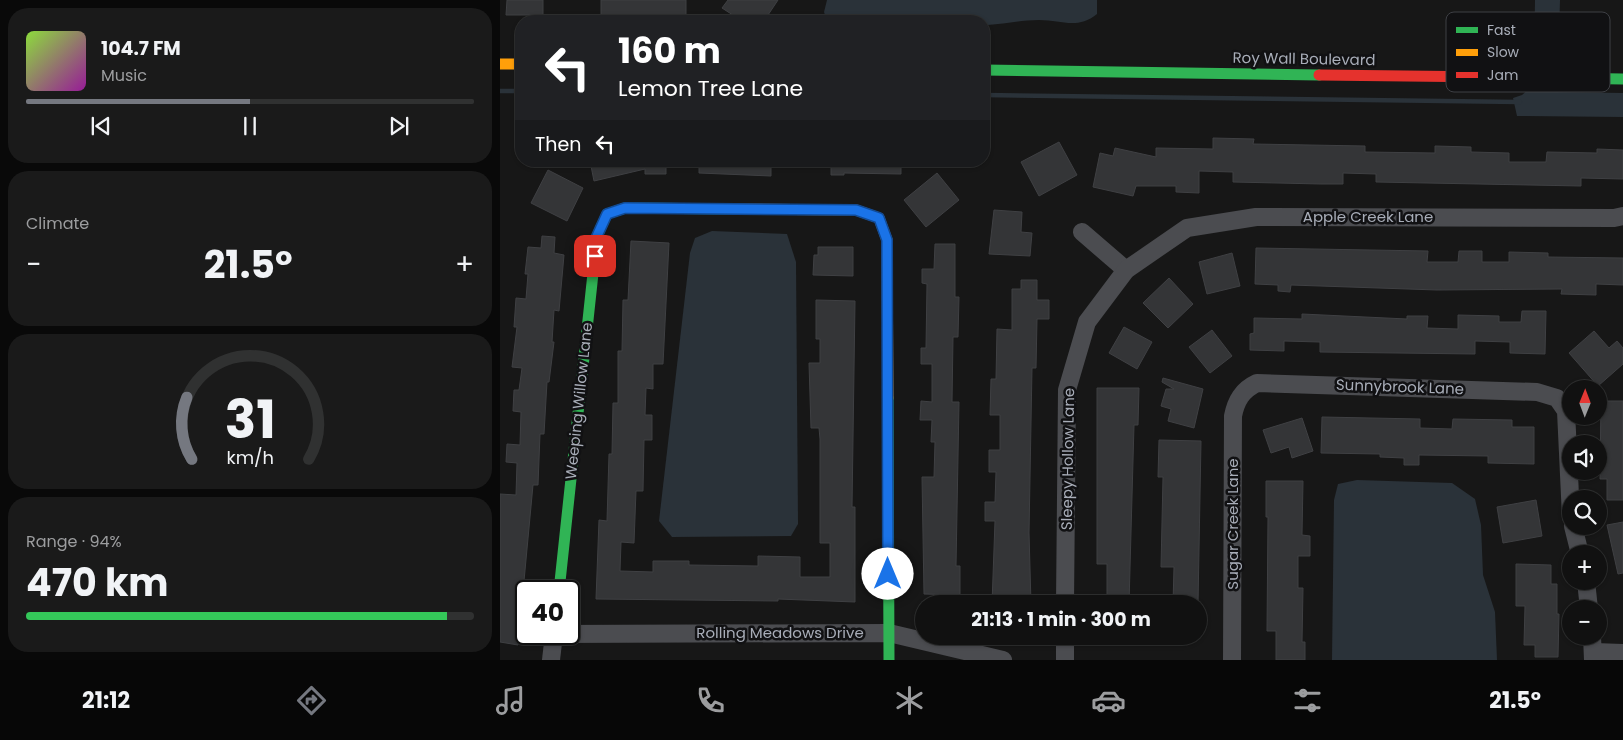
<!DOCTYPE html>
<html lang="en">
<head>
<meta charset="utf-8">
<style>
  :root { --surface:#111; --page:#1a1a1a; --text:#f1f3f6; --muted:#9c9d9f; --line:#303131; --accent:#757880 }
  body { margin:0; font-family:Poppins,sans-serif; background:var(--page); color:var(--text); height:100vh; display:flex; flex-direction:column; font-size:19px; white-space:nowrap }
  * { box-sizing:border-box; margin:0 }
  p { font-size:16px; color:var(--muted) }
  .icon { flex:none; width:28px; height:28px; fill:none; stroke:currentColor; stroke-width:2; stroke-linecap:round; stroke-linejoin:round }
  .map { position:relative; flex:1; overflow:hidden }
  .panel { display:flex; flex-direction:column; gap:8px; padding:8px; background:#090909; width:500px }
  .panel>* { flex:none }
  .banner { position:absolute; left:15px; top:15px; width:475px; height:152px; border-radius:20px; box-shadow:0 1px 4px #0004,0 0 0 1px var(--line); background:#202124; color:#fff; overflow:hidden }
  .needle { width:32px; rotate:1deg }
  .buttons { position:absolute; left:1062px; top:380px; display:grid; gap:10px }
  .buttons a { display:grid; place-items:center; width:45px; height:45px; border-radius:50%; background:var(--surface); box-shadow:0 1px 4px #0004,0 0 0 1px var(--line); font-size:25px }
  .speed { position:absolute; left:15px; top:580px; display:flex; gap:10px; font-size:25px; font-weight:700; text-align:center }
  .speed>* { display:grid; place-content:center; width:65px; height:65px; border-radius:50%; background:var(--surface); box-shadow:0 1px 4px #0004,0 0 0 1px var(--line); line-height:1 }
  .speed .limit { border:2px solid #111; border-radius:8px; background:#fff; color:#111 }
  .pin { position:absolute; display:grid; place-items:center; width:42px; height:42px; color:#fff; margin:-21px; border-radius:10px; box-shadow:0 2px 8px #0006 }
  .me { position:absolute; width:55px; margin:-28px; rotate:0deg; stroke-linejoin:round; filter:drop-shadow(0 0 4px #0008) }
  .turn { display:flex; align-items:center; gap:18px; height:105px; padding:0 20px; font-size:22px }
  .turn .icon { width:65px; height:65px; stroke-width:2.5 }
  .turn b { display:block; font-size:35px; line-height:42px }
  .then { display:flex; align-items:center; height:48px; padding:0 20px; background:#0003; gap:10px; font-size:19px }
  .big { font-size:38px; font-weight:700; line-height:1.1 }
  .panel .card { flex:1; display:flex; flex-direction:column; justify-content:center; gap:8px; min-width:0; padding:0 18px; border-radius:20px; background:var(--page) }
  .panel .dial { align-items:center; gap:0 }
  .dial svg { height:130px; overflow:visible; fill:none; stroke:var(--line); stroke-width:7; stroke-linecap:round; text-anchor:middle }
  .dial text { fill:var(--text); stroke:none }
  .song { display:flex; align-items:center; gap:15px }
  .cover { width:60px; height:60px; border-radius:8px; background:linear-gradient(135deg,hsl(90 70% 55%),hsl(300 70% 35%)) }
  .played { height:5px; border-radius:2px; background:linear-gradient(90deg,var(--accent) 50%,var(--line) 50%) }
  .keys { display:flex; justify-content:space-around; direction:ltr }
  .heat { display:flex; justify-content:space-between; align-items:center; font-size:28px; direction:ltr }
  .charge { height:8px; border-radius:4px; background:linear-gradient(90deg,#34c759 94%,var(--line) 0) }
  .trip { position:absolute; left:415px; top:595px; width:292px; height:50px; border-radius:25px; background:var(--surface); box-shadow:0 1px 4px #0004,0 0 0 1px var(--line); font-weight:700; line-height:50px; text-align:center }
  .tab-bar { display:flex; height:80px; justify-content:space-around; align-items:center; background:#070707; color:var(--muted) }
  .tab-bar .icon { width:35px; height:35px }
  .tab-bar .active { color:var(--accent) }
  .tab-bar b { font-size:22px; color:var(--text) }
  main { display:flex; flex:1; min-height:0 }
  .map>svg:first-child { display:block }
  .water { fill:#2a3239 }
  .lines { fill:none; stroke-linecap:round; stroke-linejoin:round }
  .stream { stroke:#2a3239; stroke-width:4.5 }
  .building { fill:#343537; stroke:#3f4043 }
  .street { stroke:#4b4c50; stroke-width:18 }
  .fast { stroke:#30b455; stroke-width:11 }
  .slow { stroke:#ff9f0a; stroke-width:11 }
  .jam { stroke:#e5322d; stroke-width:11 }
  .route-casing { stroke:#114b97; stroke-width:12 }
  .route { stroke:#1a73e8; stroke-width:9 }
  .labels { text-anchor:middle; stroke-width:5; stroke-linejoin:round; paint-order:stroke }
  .street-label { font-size:15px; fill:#a8adb8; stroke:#111113 }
  .key { fill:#111113; stroke:#3e4045; stroke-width:1 }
  .key-label { font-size:14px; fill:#a8adb8 }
</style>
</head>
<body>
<main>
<section class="panel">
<div class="card">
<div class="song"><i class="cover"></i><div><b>104.7 FM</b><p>Music</p></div></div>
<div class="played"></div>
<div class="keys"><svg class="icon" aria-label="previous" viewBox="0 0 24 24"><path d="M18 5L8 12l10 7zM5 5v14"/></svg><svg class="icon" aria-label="pause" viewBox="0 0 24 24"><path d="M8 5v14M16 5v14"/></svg><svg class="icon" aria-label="next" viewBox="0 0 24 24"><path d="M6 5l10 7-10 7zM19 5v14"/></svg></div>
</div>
<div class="card"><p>Climate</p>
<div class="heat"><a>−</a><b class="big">21.5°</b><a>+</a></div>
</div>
<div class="card dial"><svg viewBox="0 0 100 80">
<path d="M14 69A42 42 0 1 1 86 69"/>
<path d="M14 69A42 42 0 0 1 11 31" stroke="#757880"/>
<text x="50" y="56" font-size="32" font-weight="700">31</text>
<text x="50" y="72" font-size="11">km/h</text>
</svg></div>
<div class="card"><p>Range · 94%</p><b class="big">470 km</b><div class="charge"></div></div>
</section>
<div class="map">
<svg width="1123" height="660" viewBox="0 0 1123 660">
  <rect width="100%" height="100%" fill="#171717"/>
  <!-- water -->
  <g class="water">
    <path d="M 327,0 L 597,0 L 597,14 C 577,30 562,20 539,20 C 522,20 505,24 488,25 L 484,25 L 484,21 L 374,21 L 326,18 L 324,12 Z"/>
    <path d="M 1035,0 L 1060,0 L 1058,69 L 1034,69 Z"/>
    <path d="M 1032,86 L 1057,87 L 1058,92 L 1123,93 L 1123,117 L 1017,116 L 1013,98 L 1022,95 Z"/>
    <path d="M 212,231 L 287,234 L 296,262 L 298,524 L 291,536 L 172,537 L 159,521 L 190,253 L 195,238 Z"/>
    <path d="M 857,480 L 952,483 L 975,499 L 981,525 L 983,575 L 995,612 L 997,660 L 832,660 L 834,500 L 838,484 Z"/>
  </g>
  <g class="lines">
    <!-- stream -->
    <g class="stream">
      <path d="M 0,91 L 21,91"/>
      <path d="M 484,95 L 1020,102"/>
    </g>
  </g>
  <!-- building -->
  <g class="building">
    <path d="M 7,0 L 43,0 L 43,15 L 6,15 Z"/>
    <path d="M 101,0 L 186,0 L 186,21 L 148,21 L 148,18 L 125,17 L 125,21 L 101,21 Z"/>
    <path d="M 228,0 L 278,0 L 264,21 L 242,21 L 222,8 Z"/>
    <path d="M 713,138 L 754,139 L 753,144 L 865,146 L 865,152 L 935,153 L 935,146 L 971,147 L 971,152 L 1009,153 L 1009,162 L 1046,162 L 1047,152 L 1097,153 L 1097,149 L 1123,150 L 1123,179 L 1081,178 L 1081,186 L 876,182 L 876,174 L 843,173 L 843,184 L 821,184 L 733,182 L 733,172 L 699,171 L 699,193 L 676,192 L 676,186 L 636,186 L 633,196 L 593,187 L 600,153 L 613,156 L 615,148 L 656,157 L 656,148 L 713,149 Z"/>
    <path d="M 559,142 L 577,175 L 539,196 L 521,162 Z"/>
    <path d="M 90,161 L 166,161 L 166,174 L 145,174 L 145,169 L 94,181 Z"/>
    <path d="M 199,161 L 271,161 L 271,176 L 199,173 Z"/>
    <path d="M 331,161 L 401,161 L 401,174 L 344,173 L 344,175 L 331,175 Z"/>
    <path d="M 48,170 L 83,188 L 67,221 L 31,203 Z"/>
    <path d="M 437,173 L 459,200 L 426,227 L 404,200 Z"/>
    <path d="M 494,210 L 522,212 L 521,232 L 532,233 L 530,256 L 489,254 Z"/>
    <path d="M 42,236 L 55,237 L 54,253 L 64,255 L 59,311 L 54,310 L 52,342 L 54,342 L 49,382 L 47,382 L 44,434 L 40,434 L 38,485 L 33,485 L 18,645 L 0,642 L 0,494 L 16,495 L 17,463 L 6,462 L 7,444 L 20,445 L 21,412 L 13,411 L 14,390 L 19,390 L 22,368 L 12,367 L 17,327 L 14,327 L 16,298 L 26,299 L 28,274 L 25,274 L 28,247 L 41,248 Z"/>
    <path d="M 131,241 L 169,243 L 163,364 L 153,364 L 153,389 L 146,388 L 145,415 L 152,415 L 152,440 L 144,440 L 143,491 L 136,491 L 134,543 L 121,542 L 120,571 L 153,572 L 153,561 L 189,561 L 189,565 L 258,566 L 258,556 L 300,557 L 300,577 L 330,577 L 330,543 L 320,543 L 320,439 L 319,428 L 311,428 L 309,363 L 320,363 L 320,339 L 316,339 L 316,300 L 355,301 L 352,507 L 355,507 L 355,602 L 278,599 L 278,601 L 96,599 L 99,520 L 107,521 L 109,454 L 112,454 L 113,403 L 118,403 L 118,351 L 122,351 L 123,300 L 128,300 Z"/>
    <path d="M 435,244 L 455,244 L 455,297 L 459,297 L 458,337 L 453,337 L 452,402 L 459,402 L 456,566 L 460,566 L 460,595 L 424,594 L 422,477 L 434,477 L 435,442 L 431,442 L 432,420 L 420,420 L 421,401 L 432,402 L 432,364 L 421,364 L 421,348 L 426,348 L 427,284 L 422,283 L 422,269 L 434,269 Z"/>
    <path d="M 318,247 L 353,247 L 353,276 L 313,275 L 314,255 L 318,255 Z"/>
    <path d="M 756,248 L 928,251 L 927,262 L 958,262 L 959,251 L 982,251 L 982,262 L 1009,262 L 1009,252 L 1048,253 L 1048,257 L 1123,258 L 1123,285 L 1096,284 L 1096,295 L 1061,294 L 1062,289 L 937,290 L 791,285 L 790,292 L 778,291 L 778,285 L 755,284 Z"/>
    <path d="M 732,253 L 740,286 L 707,294 L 699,262 Z"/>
    <path d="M 669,278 L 693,304 L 668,328 L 643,303 Z"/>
    <path d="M 521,280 L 537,280 L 537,300 L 549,300 L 549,319 L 537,319 L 536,368 L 532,368 L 529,533 L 531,604 L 492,604 L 495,521 L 485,521 L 485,502 L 495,502 L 496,472 L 489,472 L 489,450 L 500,450 L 500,415 L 490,415 L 491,379 L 496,379 L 497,329 L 512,330 L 512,289 L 521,289 Z"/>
    <path d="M 1022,311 L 1046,311 L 1045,354 L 1010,353 L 1010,342 L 975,341 L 975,354 L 820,352 L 820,342 L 784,341 L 784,351 L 750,350 L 750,334 L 754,333 L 754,318 L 802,319 L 802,314 L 907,319 L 907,316 L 928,316 L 927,328 L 958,329 L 958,315 L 999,316 L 999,322 L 1021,322 Z"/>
    <path d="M 624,327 L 652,342 L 637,369 L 609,353 Z"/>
    <path d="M 712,330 L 732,356 L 710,373 L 689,347 Z"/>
    <path d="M 1094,331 L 1109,348 L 1117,341 L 1123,348 L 1123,364 L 1098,386 L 1069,353 Z"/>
    <path d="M 663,378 L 703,389 L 694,428 L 668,421 L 671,409 L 661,406 L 666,389 L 674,389 L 662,382 Z"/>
    <path d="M 597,388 L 639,388 L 638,425 L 634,425 L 629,604 L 607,604 L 607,564 L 597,564 Z"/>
    <path d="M 1101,401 L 1123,401 L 1123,500 L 1107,500 L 1107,479 L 1100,479 Z"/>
    <path d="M 822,417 L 920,419 L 920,428 L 952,429 L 953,419 L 1012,420 L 1012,427 L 1034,427 L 1034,464 L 988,463 L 988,456 L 919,455 L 919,465 L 904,465 L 904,458 L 880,457 L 880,454 L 821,453 Z"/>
    <path d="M 802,418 L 813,451 L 792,458 L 789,447 L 771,453 L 763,430 Z"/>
    <path d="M 659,440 L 701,441 L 698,604 L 673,604 L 674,567 L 661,567 L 663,477 L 658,477 Z"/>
    <path d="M 766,481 L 803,481 L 802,535 L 810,536 L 810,556 L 798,556 L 798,588 L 803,588 L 802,642 L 805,642 L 805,660 L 776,660 L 776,631 L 767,631 L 768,517 L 766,517 Z"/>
    <path d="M 1036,500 L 1042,536 L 1003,543 L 997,507 Z"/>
    <path d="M 1123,522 L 1123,573 L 1118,574 L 1107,525 Z"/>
    <path d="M 1016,564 L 1051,565 L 1051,584 L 1057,584 L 1057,614 L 1059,614 L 1058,657 L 1035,657 L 1035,645 L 1024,645 L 1025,606 L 1016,606 Z"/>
  </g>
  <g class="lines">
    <!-- street -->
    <g class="street">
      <path d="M 582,232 L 626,270"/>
      <path d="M 1073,526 L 1080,554"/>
      <path d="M 1086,581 L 1089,609"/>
      <path d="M 565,604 L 567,390 L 587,322 L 626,270 L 687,228 L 756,217 L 1114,218 L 1123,216"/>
      <path d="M 54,634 L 389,633 L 503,660"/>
      <path d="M 1092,636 L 1093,660"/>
      <path d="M 1094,652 L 1123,653"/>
      <path d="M 51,660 L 54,634"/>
      <path d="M 565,660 L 565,636"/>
      <path d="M 732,660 L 733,416 C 736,401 742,390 757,383 L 1037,392 L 1057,398 L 1066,411 L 1071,517"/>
    </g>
    <!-- fast -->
    <g class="fast">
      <path d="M 484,70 L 819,75"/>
      <path d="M 992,77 L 1123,79"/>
      <path d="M 388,398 L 389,660"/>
      <path d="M 59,591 L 97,236 L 107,214 L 125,208 L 237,209"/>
    </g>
    <!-- slow -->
    <g class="slow">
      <path d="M 0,64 L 21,64"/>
      <path d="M 237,209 L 356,210 L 379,218 L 387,240 L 388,398"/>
    </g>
    <!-- jam -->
    <path class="jam" d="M 819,75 L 992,77"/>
  </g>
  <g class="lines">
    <defs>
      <path id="route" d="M 95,256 L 97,236 L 107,214 L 125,208 L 356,210 L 379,218 L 387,240 L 388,574"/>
    </defs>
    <!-- route casing -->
    <use href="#route" class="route-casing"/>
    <!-- route -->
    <use href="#route" class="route"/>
  </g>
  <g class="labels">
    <!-- street labels -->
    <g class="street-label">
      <text transform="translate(804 59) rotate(1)" y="5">Roy Wall Boulevard</text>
      <text x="868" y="222">Apple Creek Lane</text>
      <text transform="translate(900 387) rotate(2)" y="5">Sunnybrook Lane</text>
      <text transform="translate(79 401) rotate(-84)" y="5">Weeping Willow Lane</text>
      <text transform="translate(568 459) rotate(-89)" y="5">Sleepy Hollow Lane</text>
      <text transform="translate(733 524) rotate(-90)" y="5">Sugar Creek Lane</text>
      <text x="280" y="638">Rolling Meadows Drive</text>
    </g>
  </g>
  <!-- legend -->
  <rect x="946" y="12" width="164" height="80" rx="8" class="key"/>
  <rect x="956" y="27" width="22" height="6" fill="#30b455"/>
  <rect x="956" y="49" width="22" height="7" fill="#ff9f0a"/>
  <rect x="956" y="72" width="22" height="6" fill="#e5322d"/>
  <g class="key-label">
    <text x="987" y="35">Fast</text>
    <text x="987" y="57">Slow</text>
    <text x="987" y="80">Jam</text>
  </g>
</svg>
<div class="buttons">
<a><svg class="needle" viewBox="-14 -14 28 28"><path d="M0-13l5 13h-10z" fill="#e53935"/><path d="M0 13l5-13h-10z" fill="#9c9d9f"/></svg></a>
<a><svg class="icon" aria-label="sound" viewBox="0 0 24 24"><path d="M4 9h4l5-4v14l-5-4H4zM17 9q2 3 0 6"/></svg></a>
<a><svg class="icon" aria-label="search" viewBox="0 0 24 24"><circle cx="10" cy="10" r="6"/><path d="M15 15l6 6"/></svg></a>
<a>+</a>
<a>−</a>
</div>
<div class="speed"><div class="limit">40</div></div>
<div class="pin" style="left:95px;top:256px;background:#d93025"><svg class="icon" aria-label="arrive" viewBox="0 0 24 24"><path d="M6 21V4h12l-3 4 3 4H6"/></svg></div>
<svg class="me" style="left:388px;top:574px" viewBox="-20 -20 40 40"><circle r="19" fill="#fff"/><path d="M0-13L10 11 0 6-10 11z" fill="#1a73e8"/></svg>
<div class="trip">21:13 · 1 min · 300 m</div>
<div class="banner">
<div class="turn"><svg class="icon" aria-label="left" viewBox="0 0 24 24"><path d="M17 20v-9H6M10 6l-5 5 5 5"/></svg><div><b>160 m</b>Lemon Tree Lane</div></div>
<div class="then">Then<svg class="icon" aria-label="left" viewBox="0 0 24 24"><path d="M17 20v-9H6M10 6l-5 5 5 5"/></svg></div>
</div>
</div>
</main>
<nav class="tab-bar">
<b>21:12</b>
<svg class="icon active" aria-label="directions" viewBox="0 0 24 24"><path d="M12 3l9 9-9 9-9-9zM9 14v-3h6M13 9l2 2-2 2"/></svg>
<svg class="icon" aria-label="music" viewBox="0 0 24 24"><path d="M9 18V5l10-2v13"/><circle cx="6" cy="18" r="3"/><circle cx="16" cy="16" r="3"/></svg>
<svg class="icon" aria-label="phone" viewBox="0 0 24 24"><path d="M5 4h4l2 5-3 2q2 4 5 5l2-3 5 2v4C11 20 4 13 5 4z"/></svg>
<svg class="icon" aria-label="climate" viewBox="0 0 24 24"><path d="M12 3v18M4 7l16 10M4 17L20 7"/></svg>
<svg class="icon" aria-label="car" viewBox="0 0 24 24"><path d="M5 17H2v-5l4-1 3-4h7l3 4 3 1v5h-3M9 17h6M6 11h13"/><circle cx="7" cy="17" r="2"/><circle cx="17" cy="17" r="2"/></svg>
<svg class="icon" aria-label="filters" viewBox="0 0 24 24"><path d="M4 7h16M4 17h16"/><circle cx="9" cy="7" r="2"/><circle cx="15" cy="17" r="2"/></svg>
<b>21.5°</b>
</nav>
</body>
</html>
